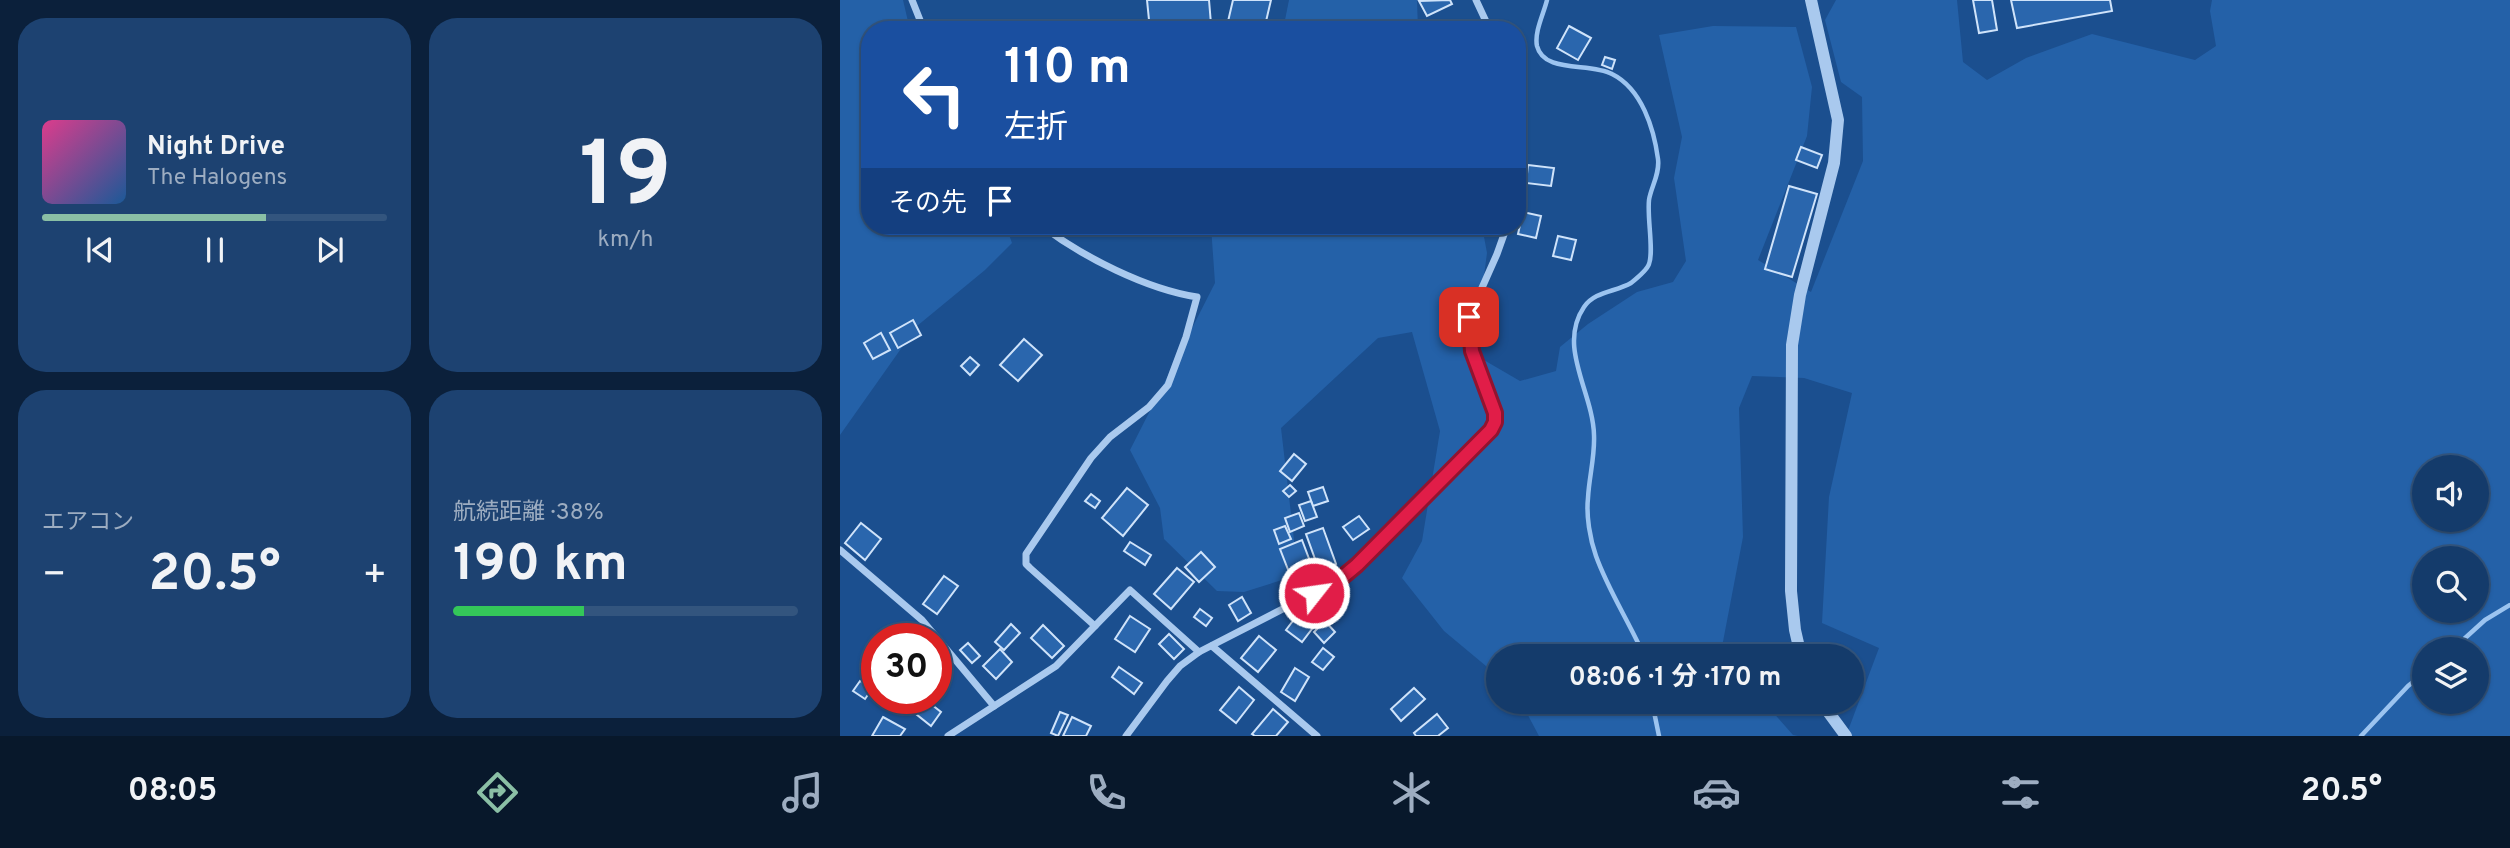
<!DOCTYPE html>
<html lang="ja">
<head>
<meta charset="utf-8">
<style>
  :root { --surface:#143b6b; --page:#1d4271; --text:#f1f3f6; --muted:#9dadc1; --line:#33557e; --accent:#8abfa5 }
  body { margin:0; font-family:Overpass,"Noto Sans JP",sans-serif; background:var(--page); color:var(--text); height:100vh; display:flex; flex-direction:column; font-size:26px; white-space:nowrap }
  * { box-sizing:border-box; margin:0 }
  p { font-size:23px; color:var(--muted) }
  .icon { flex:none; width:38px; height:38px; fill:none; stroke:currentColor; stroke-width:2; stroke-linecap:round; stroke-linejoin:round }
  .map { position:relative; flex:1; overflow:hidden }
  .sheet { display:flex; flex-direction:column; gap:18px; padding:18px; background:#0b203b; width:840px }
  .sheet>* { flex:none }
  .top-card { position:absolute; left:21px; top:21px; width:665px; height:214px; border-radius:28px; box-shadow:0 2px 5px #0004,0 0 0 2px var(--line); background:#1a4fa0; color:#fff; overflow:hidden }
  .buttons { position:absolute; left:1572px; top:455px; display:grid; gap:14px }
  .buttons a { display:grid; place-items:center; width:77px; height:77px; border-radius:50%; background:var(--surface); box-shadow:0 2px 5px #0004,0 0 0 2px var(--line); font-size:35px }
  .speed { position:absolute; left:21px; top:623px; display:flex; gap:14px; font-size:35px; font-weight:700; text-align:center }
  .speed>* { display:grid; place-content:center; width:91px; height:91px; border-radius:50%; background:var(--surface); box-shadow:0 2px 5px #0004,0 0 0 2px var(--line); line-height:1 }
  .speed .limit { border:10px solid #d22; background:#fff; color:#111 }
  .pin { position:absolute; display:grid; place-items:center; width:60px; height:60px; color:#fff; margin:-30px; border-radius:14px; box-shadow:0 4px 10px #0006 }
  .me { position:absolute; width:77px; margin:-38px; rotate:60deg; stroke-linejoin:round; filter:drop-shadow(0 0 5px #0008) }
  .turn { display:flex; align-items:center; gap:24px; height:147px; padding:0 28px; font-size:32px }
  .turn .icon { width:91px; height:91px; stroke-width:2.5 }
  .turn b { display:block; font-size:49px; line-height:60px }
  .then { display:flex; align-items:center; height:66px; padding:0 28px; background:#0003; gap:14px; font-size:26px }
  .big { font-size:52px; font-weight:700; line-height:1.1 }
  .sheet .tile { flex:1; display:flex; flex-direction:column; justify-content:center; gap:10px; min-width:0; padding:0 24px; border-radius:28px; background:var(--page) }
  .sheet .dial { align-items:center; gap:0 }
  .dial b { font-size:91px; line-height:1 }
  .song { display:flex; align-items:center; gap:21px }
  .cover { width:84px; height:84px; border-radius:10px; background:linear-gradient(135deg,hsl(330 70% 55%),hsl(210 70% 35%)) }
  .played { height:7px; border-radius:4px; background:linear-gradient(90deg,var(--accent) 65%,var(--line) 65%) }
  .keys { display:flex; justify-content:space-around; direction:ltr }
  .heat { display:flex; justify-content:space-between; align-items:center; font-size:38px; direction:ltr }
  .charge { height:10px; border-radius:5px; background:linear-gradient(90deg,#34c759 38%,var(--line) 0) }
  .sheet .tiles { flex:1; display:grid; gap:18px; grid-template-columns:repeat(2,1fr) }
  .trip { position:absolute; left:646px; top:644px; width:378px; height:70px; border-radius:35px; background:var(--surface); box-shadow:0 2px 5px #0004,0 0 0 2px var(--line); font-weight:700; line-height:70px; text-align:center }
  .dock { display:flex; height:112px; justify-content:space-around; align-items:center; background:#08182b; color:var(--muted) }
  .dock .icon { width:49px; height:49px }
  .dock .current { color:var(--accent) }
  .dock b { font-size:32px; color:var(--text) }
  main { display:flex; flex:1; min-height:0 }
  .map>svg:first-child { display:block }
  .green { fill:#2461a8; fill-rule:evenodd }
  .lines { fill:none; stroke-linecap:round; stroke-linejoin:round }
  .stream { stroke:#9cc4f0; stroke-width:4.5 }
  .building { fill:#2a66ad; stroke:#cfe3fa; stroke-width:2 }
  .minor { stroke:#a9c9ee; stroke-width:7 }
  .tertiary { stroke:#a9c9ee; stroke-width:12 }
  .route-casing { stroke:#92132f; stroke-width:18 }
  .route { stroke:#e11d48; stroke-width:12 }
</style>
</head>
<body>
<main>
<section class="sheet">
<div class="tiles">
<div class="tile">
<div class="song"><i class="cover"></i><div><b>Night Drive</b><p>The Halogens</p></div></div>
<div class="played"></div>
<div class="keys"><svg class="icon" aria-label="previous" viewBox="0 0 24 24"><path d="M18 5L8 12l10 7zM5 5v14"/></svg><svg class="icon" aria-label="pause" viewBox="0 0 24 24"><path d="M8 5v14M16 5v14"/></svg><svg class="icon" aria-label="next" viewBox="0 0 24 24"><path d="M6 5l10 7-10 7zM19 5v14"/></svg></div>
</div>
<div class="tile dial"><b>19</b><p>km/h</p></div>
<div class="tile"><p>エアコン</p>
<div class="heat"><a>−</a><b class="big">20.5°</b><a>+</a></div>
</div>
<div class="tile"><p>航続距離 · 38%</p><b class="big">190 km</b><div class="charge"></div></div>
</div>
</section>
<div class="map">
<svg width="1670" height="736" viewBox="0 0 1670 736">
  <rect width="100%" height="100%" fill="#1b4f8f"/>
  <!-- green -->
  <g class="green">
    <path d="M 0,0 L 63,0 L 70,30 L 30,30 L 30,226 L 166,226 L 172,243 L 145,270 L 77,326 L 0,435 Z"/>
    <path d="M 449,0 L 577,0 L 578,30 L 443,30 Z"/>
    <path d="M 996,0 L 1117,0 L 1123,62 L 1147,80 L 1186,58 L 1252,34 L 1355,60 L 1376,46 L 1370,11 L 1372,0 L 1670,0 L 1670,736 L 1006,736 L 1039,648 L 982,623 L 989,497 L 1012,393 L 964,378 L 912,376 L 899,408 L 903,537 L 881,652 L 885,656 L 658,656 L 658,676 L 604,631 L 562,578 L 582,541 L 600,431 L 572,332 L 538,338 L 441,428 L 456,557 L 442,580 L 404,592 L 377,591 L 324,539 L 320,508 L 290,450 L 375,283 L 371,226 L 642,226 L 647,253 L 638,321 L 637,356 L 680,381 L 716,371 L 720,347 L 748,324 L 797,292 L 833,282 L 846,261 L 834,178 L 842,137 L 819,35 L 873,26 L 956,27 L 972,87 L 967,136 L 918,260 L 971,292 L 1023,161 L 1022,97 L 1001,82 L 985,20 ZM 1584,467 L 1636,467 L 1636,520 L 1584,520 ZM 1584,558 L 1636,558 L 1636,611 L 1584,611 ZM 1584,649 L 1636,649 L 1636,702 L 1584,702 Z"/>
    <path d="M 681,702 L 924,702 L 953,735 L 958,736 L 699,736 Z"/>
  </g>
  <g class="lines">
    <!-- stream -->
    <g class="stream">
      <path d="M 707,0 C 704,13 694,32 697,46 C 704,74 750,62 772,74 C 802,89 814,129 818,159 C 820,174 811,187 809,200 C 807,218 814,251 809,264 C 807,270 796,279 791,283 C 776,292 755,291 744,307 C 717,347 753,392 754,435 C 755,457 749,477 748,498 C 746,516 750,539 756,556 C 767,587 786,617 800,647 L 802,656"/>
      <path d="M 1613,649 L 1645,620 L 1670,605"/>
      <path d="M 812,702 L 819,736"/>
      <path d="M 1521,736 L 1568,686 L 1584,673"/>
    </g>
  </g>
  <!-- building -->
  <g class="building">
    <path d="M 307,0 L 369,0 L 371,24 L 310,30 Z"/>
    <path d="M 393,0 L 431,0 L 424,30 L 386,30 Z"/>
    <path d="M 610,0 L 612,4 L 587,16 L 579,1 Z"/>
    <path d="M 1133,0 L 1152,0 L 1157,30 L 1139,33 Z"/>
    <path d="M 1171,0 L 1270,0 L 1272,11 L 1177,28 Z"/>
    <path d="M 729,26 L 751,38 L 738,60 L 717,48 Z"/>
    <path d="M 765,57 L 775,60 L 772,69 L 762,65 Z"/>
    <path d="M 961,147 L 982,155 L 977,168 L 956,160 Z"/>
    <path d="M 688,165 L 714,168 L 711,186 L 686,183 Z"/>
    <path d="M 949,186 L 977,194 L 952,277 L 925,269 Z"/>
    <path d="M 683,212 L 701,216 L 696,238 L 678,234 Z"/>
    <path d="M 718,236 L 736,240 L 731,260 L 713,256 Z"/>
    <path d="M 73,320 L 81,335 L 58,348 L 50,333 Z"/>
    <path d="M 41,333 L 50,350 L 33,359 L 24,343 Z"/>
    <path d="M 184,339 L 202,355 L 178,381 L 160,365 Z"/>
    <path d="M 130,357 L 139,365 L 130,375 L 121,366 Z"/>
    <path d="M 454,454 L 466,464 L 452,481 L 440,471 Z"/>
    <path d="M 450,485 L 456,491 L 449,497 L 443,491 Z"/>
    <path d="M 483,487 L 488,501 L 473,506 L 468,492 Z"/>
    <path d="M 287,488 L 308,505 L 283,536 L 262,518 Z"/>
    <path d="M 251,494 L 260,501 L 255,508 L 245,501 Z"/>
    <path d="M 471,501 L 477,517 L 465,521 L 459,505 Z"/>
    <path d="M 459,513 L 464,526 L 450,532 L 445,518 Z"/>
    <path d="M 519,516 L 529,529 L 513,540 L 503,527 Z"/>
    <path d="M 21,523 L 41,539 L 25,560 L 5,543 Z"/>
    <path d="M 445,526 L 451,539 L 439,544 L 434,530 Z"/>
    <path d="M 483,528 L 496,564 L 479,570 L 466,534 Z"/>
    <path d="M 462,540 L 471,564 L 449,572 L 440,549 Z"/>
    <path d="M 290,542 L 311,555 L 305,565 L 284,551 Z"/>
    <path d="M 361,552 L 375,567 L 359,582 L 345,567 Z"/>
    <path d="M 337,568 L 354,582 L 331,609 L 314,594 Z"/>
    <path d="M 104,576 L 118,586 L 97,614 L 83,604 Z"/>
    <path d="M 402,597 L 411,613 L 398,621 L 389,605 Z"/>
    <path d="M 360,609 L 372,618 L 366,626 L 354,617 Z"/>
    <path d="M 462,609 L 478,621 L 462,642 L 446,630 Z"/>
    <path d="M 290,616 L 310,629 L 295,652 L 275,639 Z"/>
    <path d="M 485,621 L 495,632 L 484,643 L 474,632 Z"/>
    <path d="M 171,624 L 180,633 L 164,650 L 155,642 Z"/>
    <path d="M 203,625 L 224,646 L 212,658 L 191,638 Z"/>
    <path d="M 329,634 L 344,649 L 334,659 L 319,644 Z"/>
    <path d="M 419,636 L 436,650 L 418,672 L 401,658 Z"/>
    <path d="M 128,643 L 140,656 L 132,663 L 120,650 Z"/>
    <path d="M 483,648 L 494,657 L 483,670 L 472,662 Z"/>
    <path d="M 160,649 L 172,662 L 156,679 L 143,666 Z"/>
    <path d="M 279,667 L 302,683 L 294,694 L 272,677 Z"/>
    <path d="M 455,668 L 469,677 L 455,701 L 441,692 Z"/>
    <path d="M 20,681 L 32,689 L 25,699 L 13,691 Z"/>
    <path d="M 399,687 L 414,700 L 396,723 L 380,710 Z"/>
    <path d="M 574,688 L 585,699 L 561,721 L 551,709 Z"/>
    <path d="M 87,701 L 101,712 L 91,726 L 76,714 Z"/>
    <path d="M 433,709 L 448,722 L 436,736 L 415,736 L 412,734 Z"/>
    <path d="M 220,712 L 228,715 L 218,736 L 211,733 Z"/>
    <path d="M 597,714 L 608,728 L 598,736 L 576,736 L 574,733 Z"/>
    <path d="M 43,717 L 65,729 L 60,736 L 32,736 Z"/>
    <path d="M 232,717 L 251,726 L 246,736 L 223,736 Z"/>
  </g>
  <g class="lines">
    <!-- minor -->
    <g class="minor">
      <path d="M 72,0 L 84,30"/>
      <path d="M 636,0 L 650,30"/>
      <path d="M 202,226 C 243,257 306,289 357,297 L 346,337 L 328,385 L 309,407 L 270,437 L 251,458 L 186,554 L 186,564 L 190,568 L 255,626"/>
      <path d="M 0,550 L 82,620 L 154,706"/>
      <path d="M 372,646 L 477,736"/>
      <path d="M 108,736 L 216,666 L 290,590 L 359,652"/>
      <path d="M 286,736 L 327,681 L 340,666 L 359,652 L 499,580 L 540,543 L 651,430 L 655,422 L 655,413 L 632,351 L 629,317 L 657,254 L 667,226"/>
    </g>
    <!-- tertiary -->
    <g class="tertiary">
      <path d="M 961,656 L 955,630 L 951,591 L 952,345 L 960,295 L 994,163 L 998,120 L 971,0"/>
      <path d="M 981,702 L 1006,736"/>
    </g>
  </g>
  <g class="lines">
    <defs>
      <path id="route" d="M 474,593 L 499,580 L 517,565 L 651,430 L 655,422 L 655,413 L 632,351 L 629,317"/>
    </defs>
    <!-- route casing -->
    <use href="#route" class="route-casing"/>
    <!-- route -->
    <use href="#route" class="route"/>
  </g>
</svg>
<div class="buttons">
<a><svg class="icon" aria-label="sound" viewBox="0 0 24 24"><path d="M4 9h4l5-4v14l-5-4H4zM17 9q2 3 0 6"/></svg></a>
<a><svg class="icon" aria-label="search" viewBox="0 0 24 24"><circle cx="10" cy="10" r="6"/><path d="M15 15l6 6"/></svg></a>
<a><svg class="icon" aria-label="layers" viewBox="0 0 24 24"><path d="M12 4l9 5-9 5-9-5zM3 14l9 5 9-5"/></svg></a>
</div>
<div class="speed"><div class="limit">30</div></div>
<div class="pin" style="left:629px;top:317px;background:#d93025"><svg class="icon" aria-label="arrive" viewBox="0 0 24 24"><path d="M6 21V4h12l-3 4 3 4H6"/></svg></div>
<svg class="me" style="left:474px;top:593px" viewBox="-20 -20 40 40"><circle r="17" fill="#e11d48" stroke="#fff" stroke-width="3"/><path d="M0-11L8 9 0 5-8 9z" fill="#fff"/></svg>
<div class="trip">08:06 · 1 分 · 170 m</div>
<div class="top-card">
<div class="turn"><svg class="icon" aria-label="left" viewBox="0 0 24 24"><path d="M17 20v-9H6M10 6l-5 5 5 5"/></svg><div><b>110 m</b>左折</div></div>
<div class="then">その先<svg class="icon" aria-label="arrive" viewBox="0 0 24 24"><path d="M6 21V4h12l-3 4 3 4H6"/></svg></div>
</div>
</div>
</main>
<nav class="dock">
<b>08:05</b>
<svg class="icon current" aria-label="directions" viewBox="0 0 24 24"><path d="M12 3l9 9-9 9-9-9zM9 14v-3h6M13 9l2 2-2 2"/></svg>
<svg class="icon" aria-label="music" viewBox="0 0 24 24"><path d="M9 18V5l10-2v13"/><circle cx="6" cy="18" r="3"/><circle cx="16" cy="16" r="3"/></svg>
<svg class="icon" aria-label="phone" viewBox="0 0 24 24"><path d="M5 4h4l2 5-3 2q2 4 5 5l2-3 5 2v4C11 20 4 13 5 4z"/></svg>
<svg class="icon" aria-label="climate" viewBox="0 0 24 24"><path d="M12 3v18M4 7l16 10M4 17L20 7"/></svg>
<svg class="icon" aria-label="car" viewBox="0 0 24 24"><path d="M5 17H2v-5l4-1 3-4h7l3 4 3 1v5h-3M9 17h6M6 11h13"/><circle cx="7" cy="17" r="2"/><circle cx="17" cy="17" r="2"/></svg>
<svg class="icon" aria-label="filters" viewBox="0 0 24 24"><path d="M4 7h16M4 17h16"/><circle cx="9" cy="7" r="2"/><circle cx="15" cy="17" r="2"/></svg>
<b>20.5°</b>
</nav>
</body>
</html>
